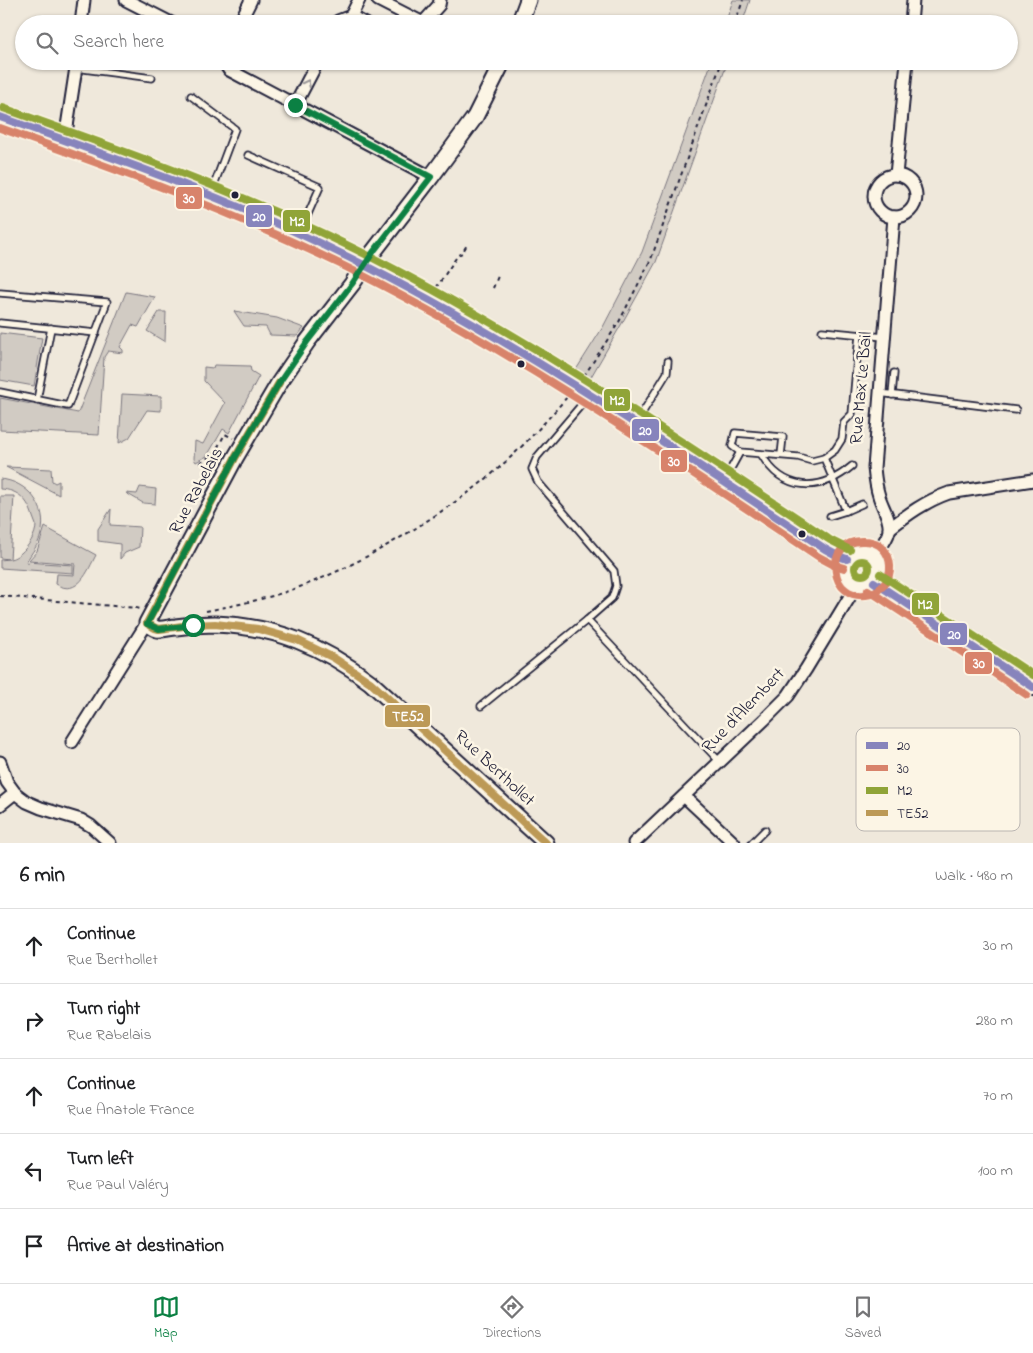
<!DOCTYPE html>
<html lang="en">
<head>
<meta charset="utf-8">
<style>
  body { margin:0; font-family:"Indie Flower",sans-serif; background:#f2f2f2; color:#202124 }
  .stop { position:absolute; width:15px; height:15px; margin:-11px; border:4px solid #0b8043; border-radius:50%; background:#fff }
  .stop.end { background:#0b8043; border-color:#fff; box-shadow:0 1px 5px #0008 }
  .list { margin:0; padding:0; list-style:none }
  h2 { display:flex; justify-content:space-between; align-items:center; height:65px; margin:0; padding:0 20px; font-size:21px }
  h2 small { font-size:16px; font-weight:400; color:#757577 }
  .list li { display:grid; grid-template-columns:32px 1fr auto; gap:15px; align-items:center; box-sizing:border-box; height:75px; padding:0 20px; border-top:1px solid #e0e0e0 }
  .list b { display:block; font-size:19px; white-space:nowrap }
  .list p { margin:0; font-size:16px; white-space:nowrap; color:#757577 }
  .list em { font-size:16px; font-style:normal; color:#757577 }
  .icon { flex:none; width:28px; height:28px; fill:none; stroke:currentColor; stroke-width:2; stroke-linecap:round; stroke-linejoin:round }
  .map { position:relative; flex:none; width:1033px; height:843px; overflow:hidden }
  .search { position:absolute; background:#fff; box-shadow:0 1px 4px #0004; left:15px; right:15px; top:15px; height:55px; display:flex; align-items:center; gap:12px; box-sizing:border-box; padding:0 18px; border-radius:28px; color:#757577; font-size:19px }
  .sheet { height:440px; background:#fff }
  nav { display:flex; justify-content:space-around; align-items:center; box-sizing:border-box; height:70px; border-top:1px solid #e0e0e0; background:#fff; font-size:14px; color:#757577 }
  nav a { display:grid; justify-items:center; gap:2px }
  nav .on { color:#0b8043 }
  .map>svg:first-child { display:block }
</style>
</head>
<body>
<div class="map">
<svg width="1033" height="843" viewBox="0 0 1033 843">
  <rect width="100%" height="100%" fill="#efe8db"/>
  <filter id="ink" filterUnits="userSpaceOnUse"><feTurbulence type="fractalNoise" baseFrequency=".02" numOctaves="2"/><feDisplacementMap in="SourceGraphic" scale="10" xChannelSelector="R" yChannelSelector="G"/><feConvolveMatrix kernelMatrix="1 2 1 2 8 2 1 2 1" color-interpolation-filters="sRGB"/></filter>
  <g filter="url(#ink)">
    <g fill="#d1cbc3" stroke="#7a767f">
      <path d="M733,0h17l-8,24h-17z"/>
      <path d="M712,61h16l-72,201 -35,63 -33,57 -14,-9 29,-46 39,-75z"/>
      <path d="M126,292l29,5 -17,30 -6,-2 -12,22 3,3v3l-15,-2 -4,6 -5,78 -99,-5v-32l78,15z"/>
      <path d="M234,311l43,7 27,10 -7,8 -27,-1 -4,-8 -22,-1z"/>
      <path d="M159,312h7l-1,30 -18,-11z"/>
      <path d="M0,333l42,5 -8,48 -34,-6z"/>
      <path d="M214,365l36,1 1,5 8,5 -30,57 -6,-4 -16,27 -11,6 -2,-3 1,-18 8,3 22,-41 -21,-22v-14l9,1z"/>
      <path d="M122,394l39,2v15l-14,-1 -18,28 -10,5z"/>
      <path d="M6,467l45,2 1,12 3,2 4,-2v14z"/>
      <path d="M0,479c27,2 49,28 41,55 -3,12 -9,18 -15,28l47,3v8l-73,-5v-8l9,-1 -9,-1v-62h14l-4,63c5,-1 7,-3 11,-6 7,-6 15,-18 15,-28 -1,-3 -2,-5 -3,-8 -5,-17 -14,-27 -33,-28z"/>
      <path d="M140,487l16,2 -1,15 -12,-1 -17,-10 11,1z"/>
      <path d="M111,509l-1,16 30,2 -1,20 -14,6 -5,6v-15l-22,-3v-12z"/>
      <path d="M45,527l51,28c-8,15 -18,43 -40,29l1,-10 17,1 1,-11 -46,-4 8,-9z"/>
    </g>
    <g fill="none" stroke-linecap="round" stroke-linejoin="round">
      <defs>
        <g id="service">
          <path d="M76,68l76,10"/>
          <path d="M191,96l44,33 -24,64"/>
          <path d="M248,155l72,32 -20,45"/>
          <path d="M0,293l107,9 -39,104 -68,-14"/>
          <path d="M0,323l96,10"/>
          <path d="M822,331l62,6"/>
          <path d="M879,393l137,17"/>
          <path d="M892,395l2,-22"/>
          <path d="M588,397l-51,60 -5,12 6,13 76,89 2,15 -4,12 -25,22 133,142"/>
          <path d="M37,400l14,-72"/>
          <path d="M636,423l31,-50 1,-12"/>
          <path d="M740,452l-8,-6 3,-13 48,4 -2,18"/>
          <path d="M761,454c22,38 59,39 91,12"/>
          <path d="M824,458l22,53"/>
          <path d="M724,481l16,-29 58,5 14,4 12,-3 11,-8 7,-11 2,-17 8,-8 7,-79"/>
          <path d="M830,516l16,-5 16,-7"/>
          <path d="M481,706l106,-86"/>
          <path d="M752,843l13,-13"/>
        </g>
        <g id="minor">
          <path d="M126,0l47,24"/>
          <path d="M378,0l45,23"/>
          <path d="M351,16l8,-16"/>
          <path d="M81,24l3,-24"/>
          <path d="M239,24l12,-24"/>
          <path d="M337,24l1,-3 13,-5 15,8"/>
          <path d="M422,24l17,-19 1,-5"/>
          <path d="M911,24l2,-24"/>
          <path d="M223,61l6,9 202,107"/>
          <path d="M295,105l23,-44"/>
          <path d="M64,140l2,-7 11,-72"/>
          <path d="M896,175l11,-114"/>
          <circle cx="895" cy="196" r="21"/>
          <path d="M889,529c19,-15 37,-28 60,-36l84,-13"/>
          <path d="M875,555c5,-7 12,-15 14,-24 2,-12 -7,-24 -10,-35 -3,-9 -4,-18 -5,-28l20,-251"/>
          <path d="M72,742l75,-119"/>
          <path d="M0,762l7,20 8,11 12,9 14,6 40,12 10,6 19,17"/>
          <path d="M684,796l50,47"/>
          <path d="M0,805l15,-12"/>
          <path d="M634,843l130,-123 24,-24 18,-27 46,-76 3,-9"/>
        </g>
        <g id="tertiary">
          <path d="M519,24l9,-24"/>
          <path d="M503,61l-28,56 -44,60 -57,74 -22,33 -45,58 -28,41 -44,75 -88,165c3,2 7,5 10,6 6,1 14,-2 19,-2 13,-2 26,-3 39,-3 60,2 108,22 155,58l176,161"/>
        </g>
        <g id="secondary">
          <path d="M0,117c118,42 236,84 348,140 100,50 195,108 288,168 64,41 126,82 189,124l13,7 9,3"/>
          <circle cx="863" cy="568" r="18"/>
          <path d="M874,582l159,105"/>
        </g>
      </defs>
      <use href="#service" stroke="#22223b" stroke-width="9"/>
      <use href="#minor" stroke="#22223b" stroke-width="15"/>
      <use href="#tertiary" stroke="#22223b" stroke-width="19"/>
      <use href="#secondary" stroke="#22223b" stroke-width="20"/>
      <g stroke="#22223b" stroke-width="2" stroke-dasharray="4 4" stroke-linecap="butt">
        <path d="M735,24l8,-24"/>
        <path d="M436,288l22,-33 4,-2 5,-8"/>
        <path d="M493,288l6,-14"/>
        <path d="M584,376l35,-54 32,-63 71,-198"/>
        <path d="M200,463l14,-9 11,-20 8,4"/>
        <path d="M189,501l8,1"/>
        <path d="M0,596l136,12 5,1"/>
        <path d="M206,611c30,-6 60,-12 88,-22 43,-15 83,-37 122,-61 26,-17 53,-34 77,-55 27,-23 51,-49 74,-76"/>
      </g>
      <use href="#service" stroke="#fcf5e5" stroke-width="5.5"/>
      <use href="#minor" stroke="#fcf5e5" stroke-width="11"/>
      <use href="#tertiary" stroke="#fcf5e5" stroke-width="15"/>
      <use href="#secondary" stroke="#fcf5e5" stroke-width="16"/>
      <defs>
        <g id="bus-1">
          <path d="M0,117c118,42 236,84 348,140 167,83 322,189 477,292l13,7 9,3"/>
          <path d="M874,582l159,105"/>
        </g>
        <g id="bus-2">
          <path d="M0,128c116,41 231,83 342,137 166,82 324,190 477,292l15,8 10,3"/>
          <path d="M868,590l159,105"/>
          <path d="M871,594c-44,11 -48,-56 -7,-53 6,0 10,1 15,4 11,8 14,23 8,35 -2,5 -7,8 -10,11"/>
        </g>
        <g id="bus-3">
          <path d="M3,108c119,42 237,84 350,140 167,83 322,189 477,292l20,10"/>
          <circle cx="862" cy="568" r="7"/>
          <path d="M880,574l153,101"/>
        </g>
        <path id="bus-4" d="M279,383l-44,75 -88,165 8,5 4,1 32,-4 24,-1 43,5 39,11 37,18 36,24 176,161"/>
      </defs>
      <use href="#bus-1" stroke="#fcf5e5" stroke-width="11"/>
      <use href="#bus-2" stroke="#fcf5e5" stroke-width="11"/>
      <use href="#bus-3" stroke="#fcf5e5" stroke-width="11"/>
      <use href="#bus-4" stroke="#fcf5e5" stroke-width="11"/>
      <use href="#bus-1" stroke="#8784bc" stroke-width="8"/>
      <use href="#bus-2" stroke="#d8836b" stroke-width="8"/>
      <use href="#bus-3" stroke="#90a438" stroke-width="8"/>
      <use href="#bus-4" stroke="#bc9956" stroke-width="8"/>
    </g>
    <defs><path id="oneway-chevron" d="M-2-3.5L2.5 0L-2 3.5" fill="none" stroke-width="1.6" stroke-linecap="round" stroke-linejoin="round" transform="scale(1.25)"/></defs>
    <use stroke="#9a9698" href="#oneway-chevron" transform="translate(307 83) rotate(-63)"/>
  </g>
  <g fill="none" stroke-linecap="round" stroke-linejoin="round" filter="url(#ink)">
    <path stroke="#0b8043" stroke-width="6" d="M193,625l-34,4 -12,-5 88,-166 44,-75 28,-41 45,-58 22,-33 57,-74 -136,-72"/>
  </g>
  <g fill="#22223b" stroke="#fcf5e5" stroke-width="2">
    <circle cx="235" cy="195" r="4.5"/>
    <circle cx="521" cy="364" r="4.5"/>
    <circle cx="802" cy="534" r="4.5"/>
  </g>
  <g text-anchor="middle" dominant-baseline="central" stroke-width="5" stroke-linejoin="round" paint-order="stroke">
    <g font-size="18" fill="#22223b" stroke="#fcf5e5">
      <text transform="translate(862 388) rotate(-85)">Rue Max Le Bail</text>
      <text transform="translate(197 491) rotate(-62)">Rue Rabelais</text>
      <text transform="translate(744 711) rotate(-46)">Rue d'Alembert</text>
      <text transform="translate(494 769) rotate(43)">Rue Berthollet</text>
    </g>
  </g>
  <rect x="856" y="728" width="164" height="103" rx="8" fill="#fcf5e5" stroke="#bbb6b2" stroke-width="1"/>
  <rect x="866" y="742" width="22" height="7" fill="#8784bc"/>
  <rect x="866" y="765" width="22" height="6" fill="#d8836b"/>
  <rect x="866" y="787" width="22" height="7" fill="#90a438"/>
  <rect x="866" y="810" width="22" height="6" fill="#bc9956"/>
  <g font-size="14" fill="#22223b">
    <text x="897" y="750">20</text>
    <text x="897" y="773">30</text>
    <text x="897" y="795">M2</text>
    <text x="897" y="818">TE52</text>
  </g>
  <g stroke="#fcf5e5" stroke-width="2">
    <rect x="175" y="186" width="28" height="24" rx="5" fill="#d8836b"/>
    <rect x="245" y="204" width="28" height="24" rx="5" fill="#8784bc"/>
    <rect x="282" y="209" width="29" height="24" rx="5" fill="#90a438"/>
    <rect x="603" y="388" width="28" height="24" rx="5" fill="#90a438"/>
    <rect x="631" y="418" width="29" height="24" rx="5" fill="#8784bc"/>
    <rect x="660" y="449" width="28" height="24" rx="5" fill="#d8836b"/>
    <rect x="911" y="592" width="29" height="24" rx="5" fill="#90a438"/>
    <rect x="939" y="622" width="29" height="24" rx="5" fill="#8784bc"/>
    <rect x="964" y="651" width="29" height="24" rx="5" fill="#d8836b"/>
    <rect x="384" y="704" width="47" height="24" rx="5" fill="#bc9956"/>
  </g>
  <g font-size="14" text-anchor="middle" font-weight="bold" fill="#fff">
    <text x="189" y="203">30</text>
    <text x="259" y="221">20</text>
    <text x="297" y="226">M2</text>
    <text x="617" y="405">M2</text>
    <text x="645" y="435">20</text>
    <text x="674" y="466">30</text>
    <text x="925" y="609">M2</text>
    <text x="954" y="639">20</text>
    <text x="979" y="668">30</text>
    <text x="408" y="721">TE52</text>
  </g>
</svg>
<div class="stop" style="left:193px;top:625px"></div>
<div class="stop end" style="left:295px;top:105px"></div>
<div class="search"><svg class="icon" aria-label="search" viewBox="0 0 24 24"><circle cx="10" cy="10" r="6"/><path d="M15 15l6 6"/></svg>Search here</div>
</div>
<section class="sheet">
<h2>6 min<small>Walk · 480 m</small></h2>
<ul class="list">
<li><svg class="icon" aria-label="ahead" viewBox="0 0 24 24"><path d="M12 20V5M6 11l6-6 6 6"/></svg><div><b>Continue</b><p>Rue Berthollet</p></div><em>30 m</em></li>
<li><svg class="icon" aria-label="right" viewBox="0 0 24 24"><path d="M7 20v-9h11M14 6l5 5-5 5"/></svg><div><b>Turn right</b><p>Rue Rabelais</p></div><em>280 m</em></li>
<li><svg class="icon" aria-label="ahead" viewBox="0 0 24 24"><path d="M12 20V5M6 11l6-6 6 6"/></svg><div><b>Continue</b><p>Rue Anatole France</p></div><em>70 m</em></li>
<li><svg class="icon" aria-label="left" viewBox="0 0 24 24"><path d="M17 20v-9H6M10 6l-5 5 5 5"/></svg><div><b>Turn left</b><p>Rue Paul Valéry</p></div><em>100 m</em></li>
<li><svg class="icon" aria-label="arrive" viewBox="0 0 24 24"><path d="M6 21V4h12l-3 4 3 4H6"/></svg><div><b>Arrive at destination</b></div></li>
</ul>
</section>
<nav>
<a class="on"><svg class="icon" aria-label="map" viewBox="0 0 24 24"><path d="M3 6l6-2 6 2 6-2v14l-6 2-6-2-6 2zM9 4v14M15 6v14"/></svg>Map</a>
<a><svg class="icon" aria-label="directions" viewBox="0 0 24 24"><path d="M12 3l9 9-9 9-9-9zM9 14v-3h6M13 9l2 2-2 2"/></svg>Directions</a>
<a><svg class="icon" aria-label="saved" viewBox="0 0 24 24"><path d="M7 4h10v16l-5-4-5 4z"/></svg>Saved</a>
</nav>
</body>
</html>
